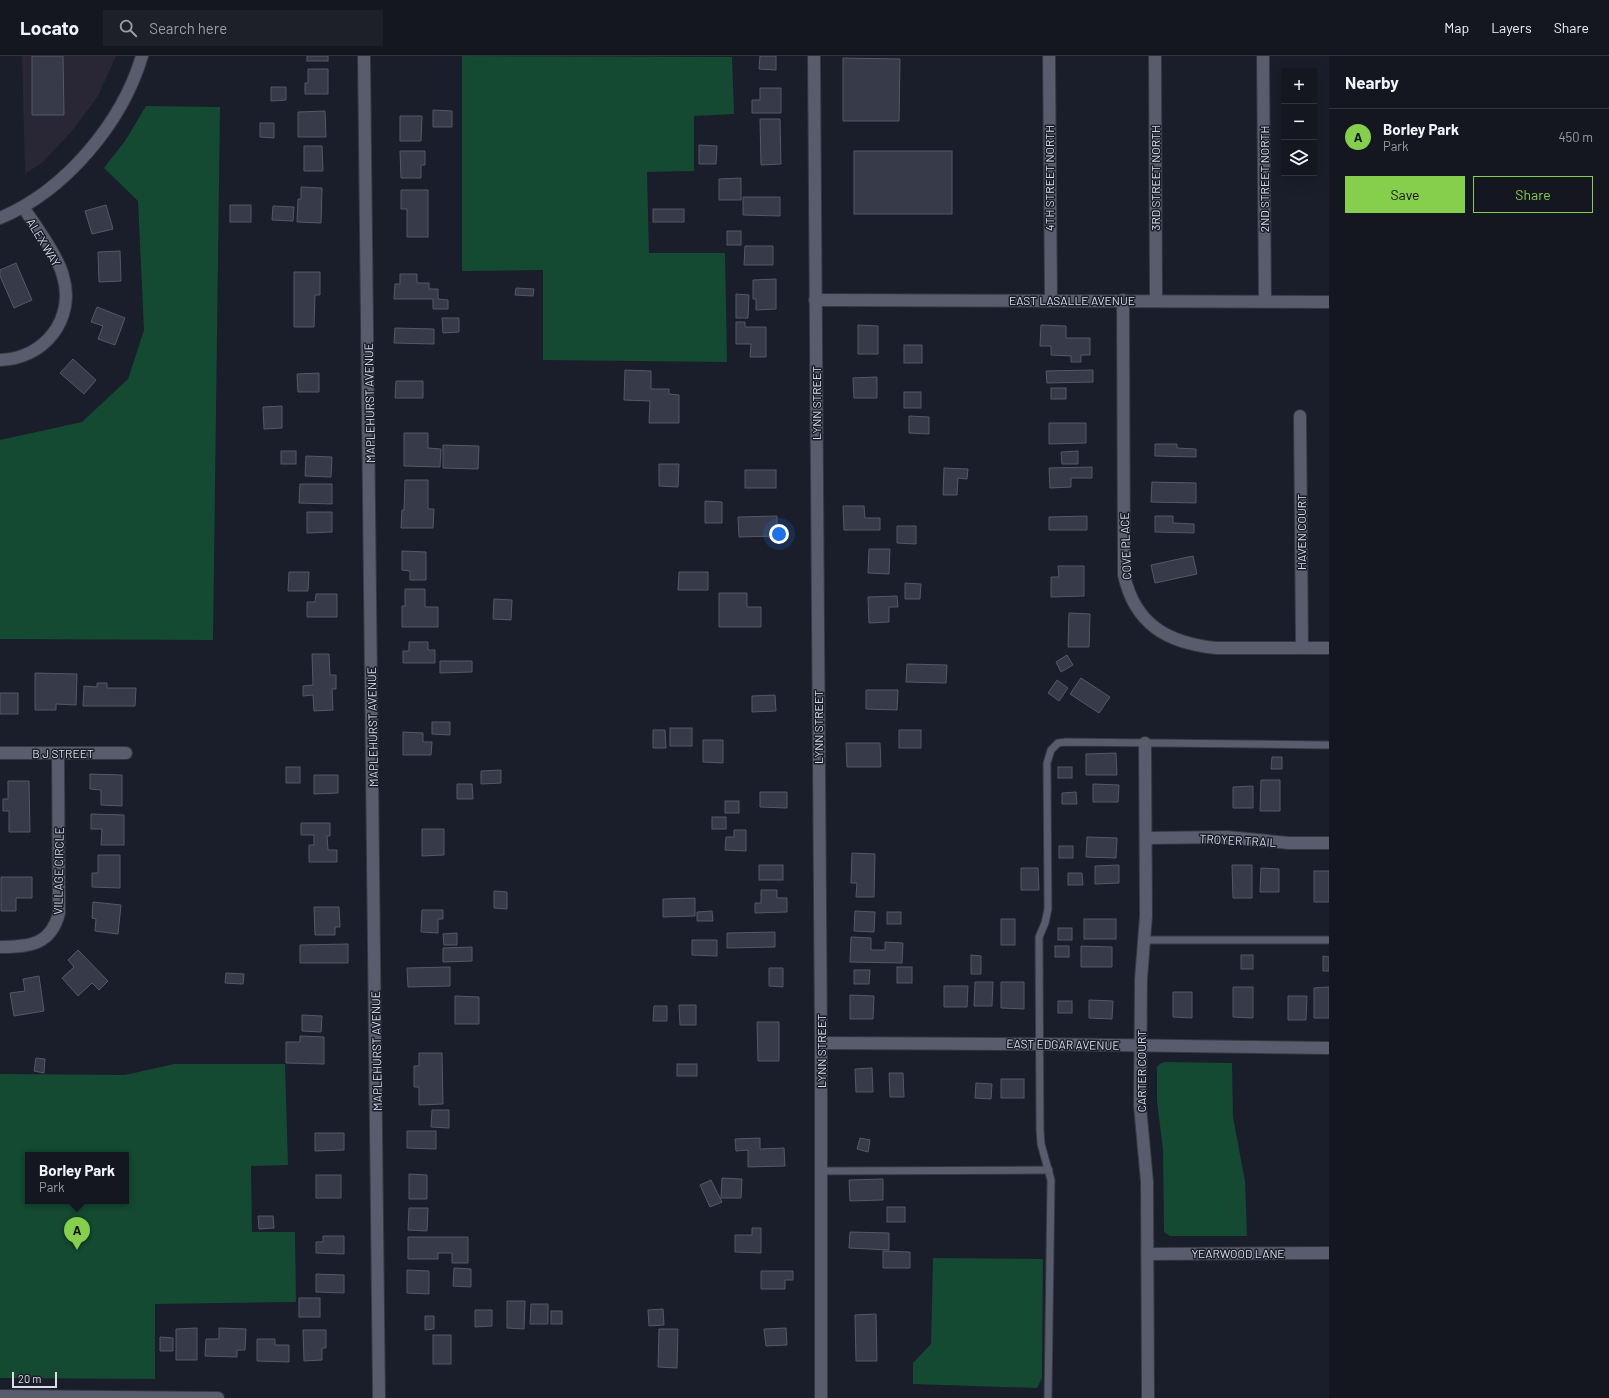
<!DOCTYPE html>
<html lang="en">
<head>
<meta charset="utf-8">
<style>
  body { margin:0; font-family:Barlow,sans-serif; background:#1d1f29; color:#f1f3f6 }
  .controls { position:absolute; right:12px; top:12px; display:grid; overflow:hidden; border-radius:0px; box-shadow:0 4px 16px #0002 }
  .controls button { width:36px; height:36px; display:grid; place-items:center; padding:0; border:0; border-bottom:1px solid #33353e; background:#141620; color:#f1f3f6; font:20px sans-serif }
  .scale { position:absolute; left:12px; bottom:10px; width:45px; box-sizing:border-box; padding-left:4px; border:2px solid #dadce5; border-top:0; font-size:11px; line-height:14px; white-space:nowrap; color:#dadce5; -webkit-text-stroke:3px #1a1d2a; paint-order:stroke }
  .you { position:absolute; left:779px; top:478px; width:14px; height:14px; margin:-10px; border:3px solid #fff; border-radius:50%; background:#1a73e8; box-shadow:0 0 0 6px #1a73e833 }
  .badge { display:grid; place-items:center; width:26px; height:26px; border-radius:50%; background:#85cf4d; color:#111; font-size:13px; font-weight:700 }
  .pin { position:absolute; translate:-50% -33px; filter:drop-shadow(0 1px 2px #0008) }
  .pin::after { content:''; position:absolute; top:21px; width:14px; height:12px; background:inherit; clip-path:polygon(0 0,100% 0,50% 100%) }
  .popup { position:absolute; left:25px; top:1096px; width:104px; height:52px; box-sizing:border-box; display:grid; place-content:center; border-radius:0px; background:#141620; filter:drop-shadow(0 1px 3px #0005); font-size:13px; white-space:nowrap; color:#9d9fa5 }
  .popup b { font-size:15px; color:#f1f3f6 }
  .popup::after { content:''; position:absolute; left:50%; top:100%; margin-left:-8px; border:8px solid transparent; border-top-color:#141620 }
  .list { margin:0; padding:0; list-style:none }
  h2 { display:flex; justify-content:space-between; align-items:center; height:52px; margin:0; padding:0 16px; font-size:17px }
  h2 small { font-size:13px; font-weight:400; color:#9d9fa5 }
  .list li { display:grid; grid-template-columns:26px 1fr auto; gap:12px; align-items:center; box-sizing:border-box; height:56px; padding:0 16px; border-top:1px solid #33353e }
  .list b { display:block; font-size:15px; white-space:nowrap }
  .list p { margin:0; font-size:13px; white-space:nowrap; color:#9d9fa5 }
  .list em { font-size:13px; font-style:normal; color:#9d9fa5 }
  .actions { display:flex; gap:8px; padding:12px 16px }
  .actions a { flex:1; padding:9px 0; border:1px solid #85cf4d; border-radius:0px; text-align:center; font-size:14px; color:#85cf4d }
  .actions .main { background:#85cf4d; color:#111 }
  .icon { flex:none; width:22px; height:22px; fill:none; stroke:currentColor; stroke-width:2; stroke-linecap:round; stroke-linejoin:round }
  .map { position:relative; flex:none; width:1329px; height:1342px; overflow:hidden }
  header { display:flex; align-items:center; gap:24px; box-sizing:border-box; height:56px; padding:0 20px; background:#141620; border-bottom:1px solid #33353e }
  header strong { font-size:19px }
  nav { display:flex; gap:22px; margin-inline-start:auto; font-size:14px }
  .search { width:280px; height:36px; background:#1d1f29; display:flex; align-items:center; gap:10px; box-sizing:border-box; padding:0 14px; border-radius:0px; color:#9d9fa5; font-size:15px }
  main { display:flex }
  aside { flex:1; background:#141620 }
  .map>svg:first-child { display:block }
</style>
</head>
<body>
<header>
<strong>Locato</strong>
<div class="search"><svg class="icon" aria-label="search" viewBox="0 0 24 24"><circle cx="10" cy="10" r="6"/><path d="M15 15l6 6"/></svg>Search here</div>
<nav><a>Map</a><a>Layers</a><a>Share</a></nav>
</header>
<main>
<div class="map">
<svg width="1329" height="1342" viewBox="0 0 1329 1342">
  <rect width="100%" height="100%" fill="#1a1d2a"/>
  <path fill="#292636" d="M22,0h94l-18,40 -26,35 -29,31 -18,12z"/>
  <g fill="#134a31" fill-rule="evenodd">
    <path d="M462,0l270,1 2,57 -40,2v55l-47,1 2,81h76l2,109 -184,-2v-90l-81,1z"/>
    <path d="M146,50l74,1 -7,533 -213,-1v-199l82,-18 46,-43 16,-49 -6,-129 -34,-33 21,-27z"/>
    <path d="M1165,1006l67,1 1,54 12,64 2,55h-77l-6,-4 -1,-82 -6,-49v-34l4,-4z"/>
    <path d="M174,1008h111l3,101 -37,1 1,66h43l1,70 -141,2v75l-155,-1v-304l125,1zM28,1099h98v46h-98z"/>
    <path d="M933,1202l110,1 -1,119 -5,10 -124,-4v-21l18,-19z"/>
  </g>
  <g fill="#373a48" stroke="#555867">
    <path d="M32,0h31l1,59h-32z"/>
    <rect x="307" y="0" width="21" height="5"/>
    <path d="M760,0h16v14l-17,-1z"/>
    <path d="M843,2l57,1 -1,62h-56z"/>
    <path d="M308,13h20v25h-23v-11h3z"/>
    <path d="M271,31h15v13l-15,1z"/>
    <path d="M760,32h21v25h-29v-13h8z"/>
    <path d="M433,54l19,1v16h-19z"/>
    <path d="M325,55l1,26h-28v-25z"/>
    <path d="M400,60h22l-1,25h-21z"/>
    <path d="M760,63h20l1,45 -20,1z"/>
    <path d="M260,67h14v15l-14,-1z"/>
    <path d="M699,89l18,1 -1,18h-17z"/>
    <path d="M304,90h18l1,25h-19z"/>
    <path d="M400,95h25v14h-4v13h-20z"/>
    <rect x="854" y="95" width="98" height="63"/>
    <path d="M741,122v22h-22v-21z"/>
    <path d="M301,131l21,1 -1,35 -24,-1 1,-23h3z"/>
    <path d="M401,134h27v47h-21v-28h-6z"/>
    <path d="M743,141h37v19l-37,-1z"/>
    <path d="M106,149l7,24 -21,5 -7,-23z"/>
    <rect x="230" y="149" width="21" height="17"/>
    <path d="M273,150l21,1 -1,14 -21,-1z"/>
    <rect x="653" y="153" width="31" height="13"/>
    <rect x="727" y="175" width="14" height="14"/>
    <path d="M745,190h28v19h-29z"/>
    <path d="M120,195l1,30 -22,1 -1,-30z"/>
    <path d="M16,207l16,37 -18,8 -14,-32v-6z"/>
    <path d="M294,216h26v23h-5l-1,32h-20z"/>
    <path d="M400,218h17v9h12v6h9v10l10,1v9h-15v-10h-39l1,-15h5z"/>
    <path d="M776,223v30l-20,1v-11h-3v-19z"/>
    <path d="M516,232l18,1 -1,7 -18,-1z"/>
    <path d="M736,238l13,1 -1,23h-12z"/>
    <path d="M97,251l28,11 -10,27 -17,-6 5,-13 -12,-4z"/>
    <path d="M442,262h17v14l-16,1z"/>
    <path d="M736,266h9v5h21v30h-16l1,-13h-15z"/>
    <path d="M858,269l20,1v28h-20z"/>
    <path d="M1041,269l25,1v12h24v17h-9v7h-10v-6l-20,-1v-9h-11z"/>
    <path d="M395,272l39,1v15l-40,-1z"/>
    <rect x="904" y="289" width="18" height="18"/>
    <path d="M73,303l23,21 -12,14 -24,-21z"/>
    <path d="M625,314l26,1v18h18v5l10,1v28h-30l1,-22 -26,-1z"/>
    <path d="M1093,314v12l-46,1 -1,-12z"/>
    <path d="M319,317v19h-21l-1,-18z"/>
    <path d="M877,321v21h-23l-1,-20z"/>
    <path d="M396,325h27v17h-28z"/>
    <rect x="1051" y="332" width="15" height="11"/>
    <rect x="904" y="336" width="17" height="16"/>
    <path d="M282,350v22l-18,1 -1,-22z"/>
    <path d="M909,360l20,1v17l-20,-1z"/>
    <path d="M1049,367h37v20l-37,1z"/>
    <path d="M404,377h24v15l13,1 -1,18 -36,-1z"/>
    <path d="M1155,388h22v4l19,1v8l-41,-1z"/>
    <path d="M443,389l36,1 -1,23 -35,-1z"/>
    <rect x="281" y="395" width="15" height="13"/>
    <path d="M1078,395v13h-16l-1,-12z"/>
    <path d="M306,400l26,1 -1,20 -26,-1z"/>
    <path d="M659,408h20l-1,23 -19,-1z"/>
    <path d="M1092,411v11h-21v9l-21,1 -1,-20z"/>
    <path d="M944,412l24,1 -1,10 -9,-1 -1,17h-14z"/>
    <rect x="745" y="414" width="31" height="18"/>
    <path d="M405,424h23v29h6l-1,19h-32l1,-18h2z"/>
    <path d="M1152,426l44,1v20l-45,-1z"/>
    <path d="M300,428h32v20l-33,-1z"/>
    <path d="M705,445l17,1v21h-17z"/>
    <path d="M843,450h21l1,12h15v12h-36z"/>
    <path d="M307,456h25v20l-25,1z"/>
    <path d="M777,460v20l-38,1 -1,-20z"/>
    <path d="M1087,460v14h-38v-13z"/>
    <path d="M1155,460h18v7l21,1v9l-39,-1z"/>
    <path d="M897,470h19v18l-19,-1z"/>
    <path d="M869,493h21l-1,25 -21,-1z"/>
    <path d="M402,495l24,1v28h-16v-9l-8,-1z"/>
    <path d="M1193,500l4,18 -42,9 -4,-18z"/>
    <path d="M1058,510h26v30l-33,1v-20h8z"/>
    <path d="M289,516h20l-1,19h-20z"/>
    <path d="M679,516h29v18h-30z"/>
    <path d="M905,527l16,1 -1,15h-15z"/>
    <path d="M405,533h20v18h13v20h-36v-21h3z"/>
    <path d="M719,537h28v14h14v20h-42z"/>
    <path d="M316,538h21v23h-30v-15h8z"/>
    <path d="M897,540l1,11h-9v15l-20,1 -1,-26z"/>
    <path d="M494,543l18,1 -1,20 -18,-1z"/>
    <path d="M1069,557l21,1 -1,33h-21z"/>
    <path d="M409,586h19v8h7v13h-32v-12h6z"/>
    <path d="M312,598h17l1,21h6v14h-4l1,21 -19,1 -1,-16 -10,1v-10l10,-1z"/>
    <path d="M1067,599l6,10 -12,7 -5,-10z"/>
    <path d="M440,605h32v11l-32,1z"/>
    <path d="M907,608l40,1 -1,18 -40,-1z"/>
    <path d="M35,617l42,1 -1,31 -20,-1v6h-21z"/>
    <path d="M1081,622l29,19 -11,16 -29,-19z"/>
    <path d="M1057,624l11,8 -9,13 -11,-8z"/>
    <path d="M97,627h10v5h29l-1,18h-52l1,-20 13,1z"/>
    <path d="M866,634h32l-1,20 -31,-1z"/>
    <rect x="0" y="637" width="18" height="21"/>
    <path d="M775,639l1,16 -24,1v-16z"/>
    <path d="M432,666h18v13l-18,-1z"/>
    <rect x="670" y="672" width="22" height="18"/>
    <path d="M653,674h12l1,18h-13z"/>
    <rect x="899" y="674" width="22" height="18"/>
    <path d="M403,676l20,1v9h9l-1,13h-28z"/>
    <path d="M703,684h20v23l-20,-1z"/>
    <path d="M846,687h34l1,24h-34z"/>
    <path d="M1116,697l1,22h-31v-21z"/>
    <path d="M1272,701h10v12h-11z"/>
    <rect x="286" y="711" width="14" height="16"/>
    <rect x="1058" y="711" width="14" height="11"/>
    <path d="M501,714v13l-20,1v-13z"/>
    <path d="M90,718l32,1v31l-21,-1v-15l-11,-1z"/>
    <path d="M314,719h24v18l-24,1z"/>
    <path d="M1261,724h19v31h-20z"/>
    <path d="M8,725h21l1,51h-21v-21h-6v-12h5z"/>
    <path d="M457,728h15l1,15h-16z"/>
    <path d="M1093,728l26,1 -1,17h-25z"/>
    <path d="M1253,730v22h-20v-21z"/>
    <path d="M760,736h27v16l-27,-1z"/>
    <path d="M1076,736l1,12h-15v-11z"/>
    <rect x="725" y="745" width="14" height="12"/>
    <path d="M91,758l33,1v30h-23l1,-16h-11z"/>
    <rect x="712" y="761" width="14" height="12"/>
    <path d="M301,767h29v13h-3l1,14h9v12h-28v-17h5v-10h-13z"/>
    <path d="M422,773h22v26l-22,1z"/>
    <path d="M734,774h12v21l-21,-1 1,-13h8z"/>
    <path d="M1087,781l30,1 -1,20 -30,-1z"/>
    <rect x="1059" y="790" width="14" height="12"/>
    <path d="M852,797l23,1 -1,43h-18l1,-14h-6z"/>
    <path d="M98,799h22v33l-28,-1v-14h6z"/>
    <rect x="759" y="809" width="24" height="15"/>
    <path d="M1119,809v18l-24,1v-18z"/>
    <path d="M1232,809h20v33h-19z"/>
    <path d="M1021,812h17l1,22h-18z"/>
    <path d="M1261,812l18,1v23h-19z"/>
    <rect x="1314" y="815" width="15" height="31"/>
    <path d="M1068,817h14l1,12h-15z"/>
    <path d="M1,821h31v21h-16v13h-15z"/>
    <path d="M761,834h16v8h10v14l-32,1v-10h6z"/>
    <path d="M494,835l13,1v17l-13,-1z"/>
    <path d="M695,842v18l-32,1v-18z"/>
    <path d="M93,846l28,3 -3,29 -23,-3 1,-12 -4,-1z"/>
    <path d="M314,851h25l1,20h-5v8h-20z"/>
    <path d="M422,854h21v9h-5v14l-17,-1z"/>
    <path d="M712,855l1,10h-16v-9z"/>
    <path d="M855,855l20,1 -1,20 -20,-1z"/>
    <rect x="887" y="856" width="14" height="12"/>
    <rect x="1001" y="863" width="14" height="26"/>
    <rect x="1084" y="863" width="32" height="20"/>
    <rect x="1058" y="872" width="14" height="12"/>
    <path d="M775,876v15l-48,1v-15z"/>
    <path d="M457,877v12h-13l-1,-11z"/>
    <path d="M851,881l20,1v12h14v-8l18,1 -1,20 -52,-1z"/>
    <path d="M692,884h25v16l-25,-1z"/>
    <path d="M348,888v19h-48v-18z"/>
    <rect x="1055" y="890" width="14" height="11"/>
    <path d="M1081,890l31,1v20h-31z"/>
    <path d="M472,891v14l-29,1v-14z"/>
    <path d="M78,894l30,31 -9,9 -7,-7 -14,13 -16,-18 12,-11 -6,-7z"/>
    <path d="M971,899l10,1v18h-10z"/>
    <rect x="1241" y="899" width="12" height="14"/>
    <path d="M1323,900l6,1v14h-6z"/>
    <path d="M450,911v19l-42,1 -1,-19z"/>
    <rect x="897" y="911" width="15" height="16"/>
    <path d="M769,912h14v19l-14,-1z"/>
    <path d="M854,914h16l-1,14h-15z"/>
    <path d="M226,917l18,1 -1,10 -18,-1z"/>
    <path d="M39,920l5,35 -30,5 -4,-23 15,-2 -2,-12z"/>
    <path d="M975,926h18l-1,24h-18z"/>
    <path d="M1001,926h23v27l-23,-1z"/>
    <path d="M944,930h24l-1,21h-23z"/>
    <path d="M1233,931h20v31l-20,-1z"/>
    <path d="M1329,931v31h-15v-30z"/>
    <path d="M1173,936h19v26l-19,-1z"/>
    <path d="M850,939l24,1 -1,23h-23z"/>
    <path d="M455,940l24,1v27h-24z"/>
    <path d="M1288,940h19l-1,24h-18z"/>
    <path d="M1089,944l24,1 -1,18 -23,-1z"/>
    <rect x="1058" y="945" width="14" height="12"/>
    <path d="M679,949h17v20h-16z"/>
    <path d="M654,950h13v15h-14z"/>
    <path d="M302,959l20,1 -1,16 -19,-1z"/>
    <path d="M757,966h22v39h-21z"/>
    <path d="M300,980l24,1v27l-38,-1v-21h14z"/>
    <path d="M419,997h23l1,51 -24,1v-18h-5v-21h5z"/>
    <path d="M36,1002l9,1 -1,14 -10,-2z"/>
    <rect x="677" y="1008" width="20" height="12"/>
    <path d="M872,1012l1,24h-17l-1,-23z"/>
    <path d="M889,1017h14l1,24h-14z"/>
    <rect x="1001" y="1023" width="23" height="19"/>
    <path d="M976,1027l16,1 -1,15 -16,-1z"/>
    <path d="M432,1054h17v18l-18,-1z"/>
    <path d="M407,1075h29v18l-29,-1z"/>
    <path d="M315,1077h29v17l-29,1z"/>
    <path d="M760,1082v11l24,-1 1,18 -37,1v-17l-12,1 -1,-12z"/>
    <path d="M860,1082l10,2 -2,12 -11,-3z"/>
    <path d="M409,1118l18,1v24h-18z"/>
    <rect x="316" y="1119" width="25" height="23"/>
    <path d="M722,1122l20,1 -1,19h-20z"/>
    <path d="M883,1123v21l-33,1 -1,-21z"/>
    <path d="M711,1124l11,22 -12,5 -10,-22z"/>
    <rect x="887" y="1151" width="18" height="15"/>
    <path d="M409,1152h19l-1,23 -19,-1z"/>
    <path d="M258,1160h15l1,12 -15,1z"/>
    <path d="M752,1172h9v25l-26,-1v-17h17z"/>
    <path d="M850,1176l39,1v17l-40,-2z"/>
    <path d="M323,1180h21v18l-28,-1v-11h7z"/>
    <path d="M408,1181h60v26h-16v-10h-14v6h-30z"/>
    <path d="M883,1195l27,1v16h-27z"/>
    <path d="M454,1212l17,1v18l-18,-1z"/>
    <path d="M407,1214l22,1v23l-22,-1z"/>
    <path d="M761,1215h32v9h-8v9h-24z"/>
    <path d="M316,1218l28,1v18l-28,-1z"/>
    <rect x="299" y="1242" width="21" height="19"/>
    <path d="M507,1245h18l-1,28 -17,-1z"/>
    <path d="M531,1248h17v20h-18z"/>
    <path d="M663,1253l1,16 -15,1 -1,-16z"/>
    <path d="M475,1254h17v16l-17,1z"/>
    <rect x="551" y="1255" width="11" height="13"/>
    <path d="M876,1258l1,47h-21l-1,-46z"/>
    <path d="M425,1260h9v13l-9,1z"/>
    <path d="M197,1272v32h-21v-31z"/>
    <path d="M219,1272l27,1 -1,21h-8v7l-32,-1 1,-17h13z"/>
    <path d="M786,1272l1,17 -21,1 -2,-17z"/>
    <path d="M659,1273h19l-1,39 -19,-1z"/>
    <path d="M303,1274h23v18h-4v12l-18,1z"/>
    <rect x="433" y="1279" width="18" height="29"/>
    <path d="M160,1281l13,1v13h-13z"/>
    <path d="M257,1283h18v6h14v17l-32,-1z"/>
  </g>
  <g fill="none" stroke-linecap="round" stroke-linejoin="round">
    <defs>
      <g id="service">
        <path d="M1144,884h185"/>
        <path d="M820,1115l229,-1"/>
        <path d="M1048,1342l3,-218 -10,-36 -1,-14 -1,-193 6,-14 3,-14 -1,-146 4,-13 7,-7 8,-1 263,3"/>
      </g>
      <g id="minor">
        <path d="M364,0l15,1342"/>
        <path d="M814,0l7,987v355"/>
        <path d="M1049,0l2,244"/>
        <path d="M1155,0l1,244"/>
        <path d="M1263,0l2,245"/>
        <path d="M815,244l514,2"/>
        <path d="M1123,244l1,275c11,50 44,68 92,73h113"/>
        <path d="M0,304c44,-1 76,-41 63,-84 -5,-20 -28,-51 -40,-69"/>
        <path d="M1300,360l2,232"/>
        <path d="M1145,687l1,173 -5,63 -1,127 7,76 1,216"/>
        <path d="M0,697h126"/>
        <path d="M1146,782l81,-1 62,6h40"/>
        <path d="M0,891c29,0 51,-2 59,-34l-1,-160"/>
        <path d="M821,987l219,1 289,4"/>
        <path d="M1148,1198l181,-1"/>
        <path d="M0,1340l218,2"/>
      </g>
      <path id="tertiary" d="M0,162c65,-27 122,-95 142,-162"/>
    </defs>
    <use href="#service" stroke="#353640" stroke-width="9"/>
    <use href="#minor" stroke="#353640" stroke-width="14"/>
    <use href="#tertiary" stroke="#353640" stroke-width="14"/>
    <use href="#service" stroke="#595c6c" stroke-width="7"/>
    <use href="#minor" stroke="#595c6c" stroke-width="12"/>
    <use href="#tertiary" stroke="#595c6c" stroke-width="12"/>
  </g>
  <g text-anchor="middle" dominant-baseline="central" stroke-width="3" stroke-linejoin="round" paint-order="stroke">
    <g font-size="12" fill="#dadce5" stroke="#1a1d2a">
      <text transform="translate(1049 122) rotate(-90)">4TH STREET NORTH</text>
      <text transform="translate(1155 122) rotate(-90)">3RD STREET NORTH</text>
      <text transform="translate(1264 123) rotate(-90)">2ND STREET NORTH</text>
      <text transform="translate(44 186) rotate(59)">ALEX WAY</text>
      <text x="1072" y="244">EAST LASALLE AVENUE</text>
      <text transform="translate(369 347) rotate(-91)">MAPLEHURST AVENUE</text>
      <text transform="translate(816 347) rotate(-90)">LYNN STREET</text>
      <text transform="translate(1301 476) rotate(-90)">HAVEN COURT</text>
      <text transform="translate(1125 490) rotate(-92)">COVE PLACE</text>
      <text transform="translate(372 671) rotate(-91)">MAPLEHURST AVENUE</text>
      <text transform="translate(818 671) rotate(-90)">LYNN STREET</text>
      <text x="63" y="697">B J STREET</text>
      <text transform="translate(1238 784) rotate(3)">TROYER TRAIL</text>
      <text transform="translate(58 815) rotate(-89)">VILLAGE CIRCLE</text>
      <text transform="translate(1063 988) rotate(1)">EAST EDGAR AVENUE</text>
      <text transform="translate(376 995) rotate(-91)">MAPLEHURST AVENUE</text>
      <text transform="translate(821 995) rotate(-90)">LYNN STREET</text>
      <text transform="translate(1141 1015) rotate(-90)">CARTER COURT</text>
      <text x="1238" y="1197">YEARWOOD LANE</text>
    </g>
  </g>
</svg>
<div class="controls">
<button>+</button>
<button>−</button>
<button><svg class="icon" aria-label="layers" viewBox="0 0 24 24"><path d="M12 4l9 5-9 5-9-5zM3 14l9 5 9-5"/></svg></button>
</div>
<div class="scale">20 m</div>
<div class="you"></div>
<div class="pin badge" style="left:77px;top:1194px">A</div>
<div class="popup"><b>Borley Park</b>Park</div>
</div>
<aside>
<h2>Nearby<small></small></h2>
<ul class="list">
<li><span class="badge">A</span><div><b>Borley Park</b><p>Park</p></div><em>450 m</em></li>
</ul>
<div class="actions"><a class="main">Save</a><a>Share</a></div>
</aside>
</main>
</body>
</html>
